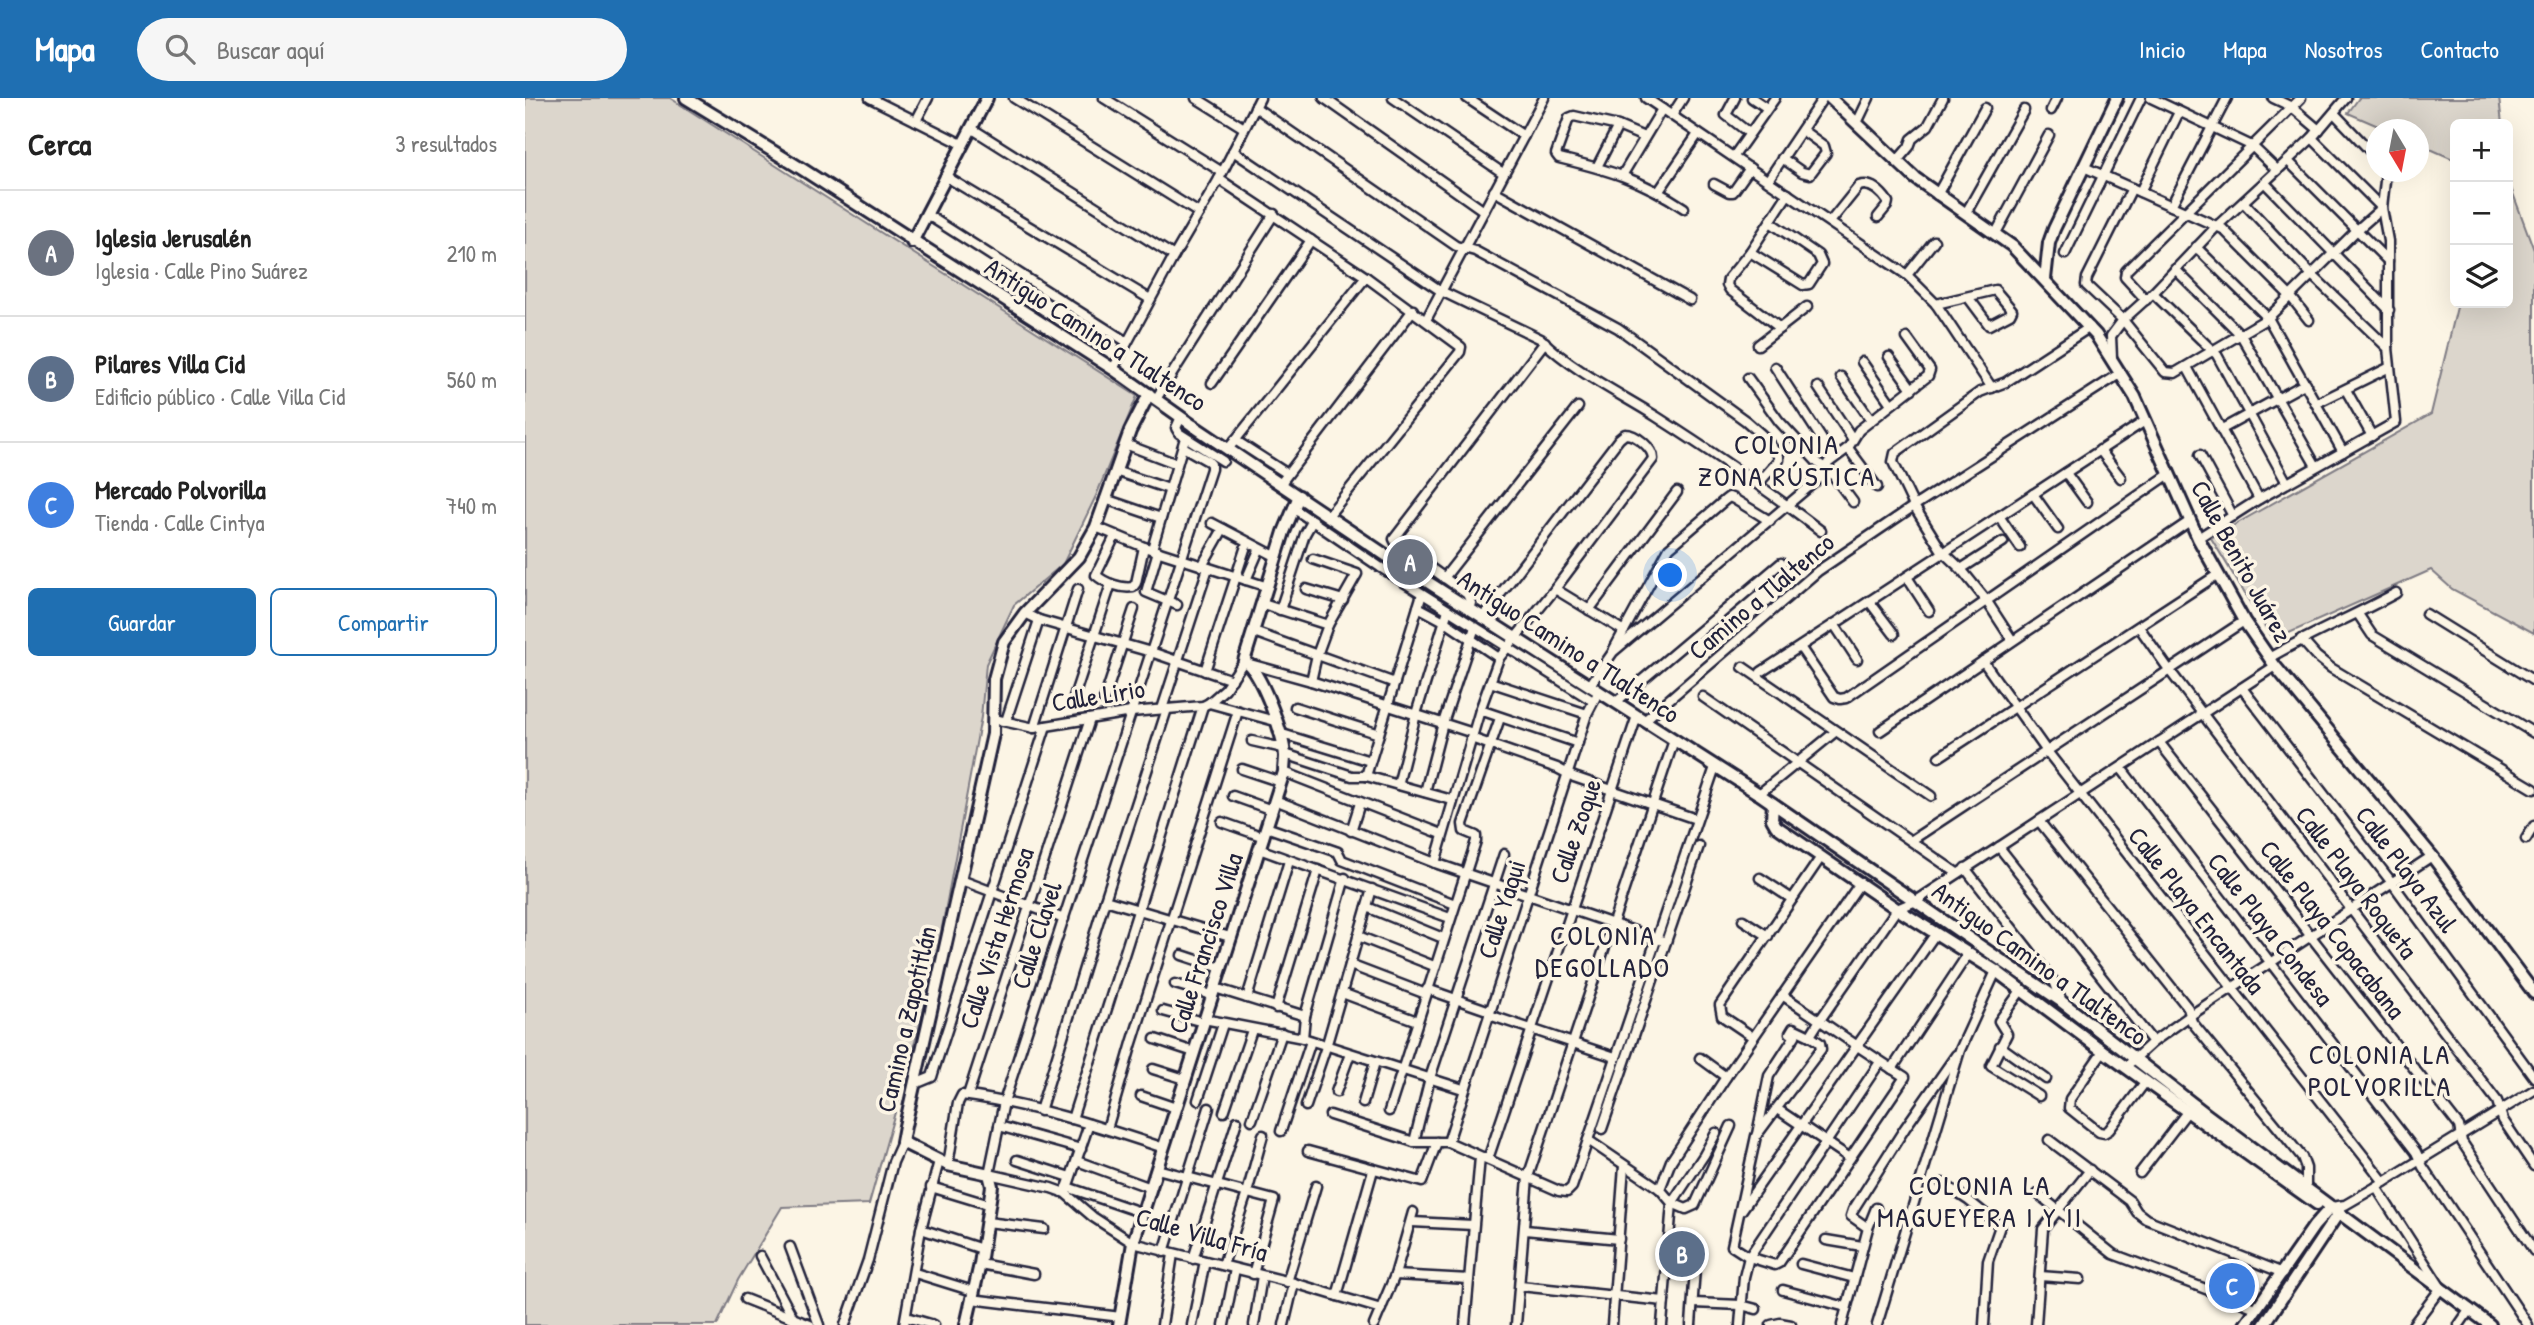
<!DOCTYPE html>
<html lang="es">
<head>
<meta charset="utf-8">
<style>
  body { margin:0; font-family:"Patrick Hand",sans-serif; background:#f6f6f6; color:#222 }
  .controls { position:absolute; right:21px; top:21px; display:grid; overflow:hidden; border-radius:10px; box-shadow:0 7px 28px #0002 }
  .controls button { width:63px; height:63px; display:grid; place-items:center; padding:0; border:0; border-bottom:2px solid #e0e0e0; background:#fff; color:#222; font:35px sans-serif }
  .compass { position:absolute; left:1841px; top:21px; width:63px; height:63px; border-radius:50%; background:#fff; box-shadow:0 7px 28px #0002; rotate:170deg }
  .you { position:absolute; left:1146px; top:478px; width:24px; height:24px; margin:-18px; border:5px solid #fff; border-radius:50%; background:#1a73e8; box-shadow:0 0 0 10px #1a73e833 }
  .badge { display:grid; place-items:center; width:46px; height:46px; border-radius:50%; background:#1f6fb2; color:#fff; font-size:23px; font-weight:700 }
  .pin { position:absolute; translate:-50% -50%; border:4px solid #fff; box-shadow:0 2px 7px #0006 }
  .list { margin:0; padding:0; list-style:none }
  h2 { display:flex; justify-content:space-between; align-items:center; height:91px; margin:0; padding:0 28px; font-size:30px }
  h2 small { font-size:23px; font-weight:400; color:#767676 }
  .list li { display:grid; grid-template-columns:46px 1fr auto; gap:21px; align-items:center; box-sizing:border-box; height:126px; padding:0 28px; border-top:2px solid #e0e0e0 }
  .list b { display:block; font-size:26px; white-space:nowrap }
  .list p { margin:0; font-size:23px; white-space:nowrap; color:#767676 }
  .list em { font-size:23px; font-style:normal; color:#767676 }
  .actions { display:flex; gap:14px; padding:21px 28px }
  .actions a { flex:1; padding:16px 0; border:2px solid #1f6fb2; border-radius:10px; text-align:center; font-size:24px; color:#1f6fb2 }
  .actions .main { background:#1f6fb2; color:#fff }
  .icon { flex:none; width:38px; height:38px; fill:none; stroke:currentColor; stroke-width:2; stroke-linecap:round; stroke-linejoin:round }
  .map { position:relative; flex:none; width:2009px; height:1227px; overflow:hidden }
  header { display:flex; align-items:center; gap:42px; box-sizing:border-box; height:98px; padding:0 35px; background:#1f6fb2; color:#fff }
  header strong { font-size:33px }
  nav { display:flex; gap:38px; margin-inline-start:auto; font-size:24px }
  .search { width:490px; height:63px; background:#f6f6f6; display:flex; align-items:center; gap:18px; box-sizing:border-box; padding:0 24px; border-radius:38px; color:#767676; font-size:26px }
  main { display:flex }
  aside { flex:1; background:#fff }
  .map>svg:first-child { display:block }
</style>
</head>
<body>
<header>
<strong>Mapa</strong>
<div class="search"><svg class="icon" aria-label="search" viewBox="0 0 24 24"><circle cx="10" cy="10" r="6"/><path d="M15 15l6 6"/></svg>Buscar aquí</div>
<nav><a>Inicio</a><a>Mapa</a><a>Nosotros</a><a>Contacto</a></nav>
</header>
<main>
<aside>
<h2>Cerca<small>3 resultados</small></h2>
<ul class="list">
<li><span class="badge" style="background:#6b7280">A</span><div><b>Iglesia Jerusalén</b><p>Iglesia · Calle Pino Suárez</p></div><em>210 m</em></li>
<li><span class="badge" style="background:#5c6f8a">B</span><div><b>Pilares Villa Cid</b><p>Edificio público · Calle Villa Cid</p></div><em>560 m</em></li>
<li><span class="badge" style="background:#3f7fe0">C</span><div><b>Mercado Polvorilla</b><p>Tienda · Calle Cintya</p></div><em>740 m</em></li>
</ul>
<div class="actions"><a class="main">Guardar</a><a>Compartir</a></div>
</aside>
<div class="map">
<svg width="2009" height="1227" viewBox="0 0 2009 1227">
  <rect width="100%" height="100%" fill="#fcf5e5"/>
  <filter id="ink" filterUnits="userSpaceOnUse"><feTurbulence type="fractalNoise" baseFrequency=".0143" numOctaves="2"/><feDisplacementMap in="SourceGraphic" scale="14" xChannelSelector="R" yChannelSelector="G"/><feConvolveMatrix kernelMatrix="1 2 1 2 8 2 1 2 1" color-interpolation-filters="sRGB"/></filter>
  <g filter="url(#ink)">
    <g fill="#dcd6cc" stroke="#7f7c84" stroke-width="2">
      <path d="M0,0h145l467,298 -41,100 -33,68 -49,41 -28,59 -5,53 -49,265 -63,222 -87,3 -44,73 -21,45h-192z"/>
      <path d="M1834,0h140l3,26h-47v36l-36,-16v-14l-34,-1 -37,-16z"/>
      <path d="M1983,69l3,21 23,62v383l-82,-44 -21,-19 -158,70 -62,-102 220,-124 27,-111h50z"/>
    </g>
    <g fill="none" stroke-linecap="round" stroke-linejoin="round">
      <defs>
        <g id="street">
          <path d="M345,0l92,46"/>
          <path d="M489,0l185,115"/>
          <path d="M579,0l118,74"/>
          <path d="M671,0l48,30"/>
          <path d="M799,0l160,113"/>
          <path d="M868,0l110,75"/>
          <path d="M942,0l57,38"/>
          <path d="M1121,0l261,177 29,29 56,84"/>
          <path d="M1210,0l-9,17 23,18"/>
          <path d="M1227,0l15,10"/>
          <path d="M1626,0l101,48 25,24"/>
          <path d="M1748,0l19,9 27,23"/>
          <path d="M730,9l201,139 19,5 143,77 128,93 16,14 17,21v4l-21,24"/>
          <path d="M1526,12l6,-12"/>
          <path d="M1809,15l43,45"/>
          <path d="M1147,17l11,-17"/>
          <path d="M391,23l12,-23"/>
          <path d="M1332,25l12,-25"/>
          <path d="M446,30l203,128"/>
          <path d="M1119,39l-26,-11 -44,-10 -5,2 -13,36 3,4c49,12 82,21 125,50"/>
          <path d="M708,53l208,140 100,48c32,32 78,54 116,78 56,36 111,73 164,114"/>
          <path d="M1209,58l41,-58"/>
          <path d="M1257,60l20,14 8,2 16,-21 -2,-7 -22,-16"/>
          <path d="M1372,63l12,-14 3,-8 16,-13 15,-28"/>
          <path d="M1763,63l100,100"/>
          <path d="M1072,69l21,-41"/>
          <path d="M1559,69l139,62 68,68 18,23"/>
          <path d="M1098,76l39,-65"/>
          <path d="M420,78l205,123"/>
          <path d="M694,81l147,98 95,70 -1,5 -132,164"/>
          <path d="M1243,82l55,-82"/>
          <path d="M1740,85l124,127"/>
          <path d="M1189,86l15,8h4l17,-24"/>
          <path d="M1607,90l-45,90 -1,7 37,35 42,52 10,1 93,-55 89,-88 25,-22 -70,-70"/>
          <path d="M969,93l196,109"/>
          <path d="M1134,93l39,-57"/>
          <path d="M1615,94l39,-80"/>
          <path d="M1412,97l48,-87"/>
          <path d="M1719,105l68,72 76,73"/>
          <path d="M1646,108l56,-108"/>
          <path d="M1441,115l58,-103"/>
          <path d="M401,116l201,128"/>
          <path d="M1305,124l29,-36c12,-4 22,6 29,16l-1,4 -9,11"/>
          <path d="M1471,135l53,-98"/>
          <path d="M1671,149l72,71 75,134"/>
          <path d="M1225,154l53,33 6,-1 13,-20 -4,-9 -48,-33"/>
          <path d="M1540,156l76,-156"/>
          <path d="M1650,171l66,66 75,131"/>
          <path d="M1382,177l27,-34"/>
          <path d="M1628,195l64,62 70,128"/>
          <path d="M1621,202l-21,-23 1,-6 175,-173"/>
          <path d="M1411,206l59,-14 17,20 -2,4 -21,11 -21,-28"/>
          <path d="M901,222l118,-222"/>
          <path d="M1255,230l-50,-38 -3,-5 1,-6 22,-27 38,-58"/>
          <path d="M1233,247l49,-38"/>
          <path d="M1364,259l23,32"/>
          <path d="M1587,260l-1,-22 12,-16 30,-27 63,-66 96,-89 34,-40"/>
          <path d="M1337,264l29,42"/>
          <path d="M1250,269l59,91"/>
          <path d="M1662,269l72,132"/>
          <path d="M588,271l61,-113 45,-77 41,-81"/>
          <path d="M1316,279l30,43"/>
          <path d="M1223,280l31,43 39,42 12,8 23,31"/>
          <path d="M687,285l99,-143"/>
          <path d="M1293,289l34,51"/>
          <path d="M1821,292l26,46"/>
          <path d="M631,301l118,-185"/>
          <path d="M1792,305l73,-36"/>
          <path d="M656,319l-5,11 3,5 44,28"/>
          <path d="M1697,331l84,-46"/>
          <path d="M710,342l51,33"/>
          <path d="M600,346l52,20"/>
          <path d="M658,349l25,14 3,3v5l-178,543 -29,90 -15,72 62,14 14,5 28,24 40,26 161,40 87,26"/>
          <path d="M704,350l137,-171"/>
          <path d="M1323,350l29,39"/>
          <path d="M1575,352l21,28"/>
          <path d="M1675,357l33,61"/>
          <path d="M590,373l54,18"/>
          <path d="M1541,375l21,29"/>
          <path d="M756,385l132,-173"/>
          <path d="M1508,396l25,35"/>
          <path d="M580,401l56,19"/>
          <path d="M768,410l87,59 213,134"/>
          <path d="M1474,418l21,31"/>
          <path d="M687,425l65,34"/>
          <path d="M571,429l48,20 124,40"/>
          <path d="M590,438l-19,39c9,8 25,14 37,12l3,-4 8,-36"/>
          <path d="M1673,440l61,-39 137,-77 -8,-74v-107l-6,-33 4,-36"/>
          <path d="M627,451l33,-111"/>
          <path d="M633,453l-12,41 31,13"/>
          <path d="M677,468l21,-37"/>
          <path d="M1436,471l42,-27"/>
          <path d="M1382,479l22,34"/>
          <path d="M919,480l134,-171"/>
          <path d="M721,482l13,-30"/>
          <path d="M781,491l37,11"/>
          <path d="M1030,491l69,42"/>
          <path d="M1344,503l25,33"/>
          <path d="M738,506l65,21"/>
          <path d="M893,509l26,14 55,37"/>
          <path d="M944,511l2,-6 -4,-9 -71,-51 -2,-4 151,-197"/>
          <path d="M755,512l25,-76 8,-14"/>
          <path d="M1064,512l88,-118"/>
          <path d="M500,515l14,7 112,32 81,28"/>
          <path d="M1833,516l14,21 162,98"/>
          <path d="M1901,516l108,67"/>
          <path d="M1309,526l23,35"/>
          <path d="M1614,529l31,44 327,430 6,19 31,46"/>
          <path d="M729,534l141,51"/>
          <path d="M1776,541l15,17 15,12 203,121"/>
          <path d="M1487,542l-26,-40 -25,-31 -19,-18 -28,-45 -21,-44 2,-9 85,-61 26,-10 84,-55"/>
          <path d="M1275,549l34,50 6,2 6,-1 322,-223"/>
          <path d="M1089,551l55,-101 56,-48 4,-3 5,2 36,22"/>
          <path d="M1744,560c41,-24 85,-42 127,-65"/>
          <path d="M1458,563l63,89 338,432"/>
          <path d="M725,566l61,17 162,52"/>
          <path d="M1218,569l188,129"/>
          <path d="M680,573l42,-128"/>
          <path d="M1236,574l384,-251"/>
          <path d="M786,583l6,-26 11,-30 29,-51 -44,-15"/>
          <path d="M965,584l97,32"/>
          <path d="M1065,587l23,-33 210,-177 5,-12 20,-15 11,-18 69,-54 2,-6 -23,-32"/>
          <path d="M1717,590l151,196 141,193"/>
          <path d="M1178,599l254,176"/>
          <path d="M548,602l38,-116"/>
          <path d="M579,602l30,-91"/>
          <path d="M1091,604l165,-139"/>
          <path d="M684,605l16,-14 19,-28"/>
          <path d="M770,609l84,27"/>
          <path d="M637,611l46,-141"/>
          <path d="M955,612l98,33"/>
          <path d="M469,621l40,9 97,-16 72,-6 6,-3 66,18"/>
          <path d="M481,623l33,-101"/>
          <path d="M1119,623l174,-150 96,-65 207,-133"/>
          <path d="M509,630l44,-139"/>
          <path d="M1355,633l310,-210"/>
          <path d="M754,635l91,28"/>
          <path d="M946,640l86,30 17,9 122,42"/>
          <path d="M727,643l31,7"/>
          <path d="M1634,644l300,384 3,16 72,109"/>
          <path d="M760,656l67,22h14l86,24"/>
          <path d="M1414,659l278,-182"/>
          <path d="M1596,670l295,384 7,15 105,158"/>
          <path d="M717,671l39,13"/>
          <path d="M759,674l158,62"/>
          <path d="M841,678l56,-182"/>
          <path d="M873,687l18,-71 32,-104"/>
          <path d="M900,694l18,-69 32,-96"/>
          <path d="M1234,696l76,-62"/>
          <path d="M708,698l39,14"/>
          <path d="M750,702l160,63 231,79 33,-96"/>
          <path d="M1514,723l149,187 4,14 110,135 4,11v19"/>
          <path d="M697,724l42,15"/>
          <path d="M741,729l72,25 4,8 113,44"/>
          <path d="M826,733l9,-28"/>
          <path d="M2001,741l8,-13"/>
          <path d="M1387,742l332,-219"/>
          <path d="M1474,749l154,195"/>
          <path d="M734,751l191,69"/>
          <path d="M910,765l45,-153 19,-52 56,-69 98,-130c0,-11 -17,-25 -28,-25l-6,5 -137,179"/>
          <path d="M1440,770l90,115 7,19"/>
          <path d="M1235,780l32,21"/>
          <path d="M436,782l103,39"/>
          <path d="M580,802l125,37"/>
          <path d="M842,809l76,31"/>
          <path d="M1218,822l25,16"/>
          <path d="M833,838l76,30"/>
          <path d="M657,857l39,13"/>
          <path d="M825,867l76,29"/>
          <path d="M650,886l37,11"/>
          <path d="M690,890l90,28"/>
          <path d="M902,891l63,22"/>
          <path d="M1497,891l-23,32 8,13 -16,32 48,30"/>
          <path d="M817,895l75,28"/>
          <path d="M1257,897c41,27 81,56 123,82l-126,186 -4,2 -26,-8 -17,-11 24,-110 65,-87 -1,-6 -10,-7 10,-16 77,-111 19,-8 83,-54 276,-181"/>
          <path d="M722,900l42,-137"/>
          <path d="M751,910l42,-138"/>
          <path d="M638,913l40,11"/>
          <path d="M964,917l126,42"/>
          <path d="M679,921l99,19 160,51"/>
          <path d="M1228,939l-31,-21 -2,-11 101,-148"/>
          <path d="M778,940l2,-22 40,-138"/>
          <path d="M630,941l39,13"/>
          <path d="M1475,948l46,33"/>
          <path d="M1578,953l-33,48 -1,9 30,24 5,1 5,-3 37,-49"/>
          <path d="M1175,960l26,19"/>
          <path d="M1606,964l22,-20 38,-27 241,-159"/>
          <path d="M628,971l32,10"/>
          <path d="M1367,971l76,-115"/>
          <path d="M390,986l17,-7 3,-10 111,-341"/>
          <path d="M811,994l14,-38"/>
          <path d="M443,997l122,-376"/>
          <path d="M616,998l35,12"/>
          <path d="M673,1002l25,-76"/>
          <path d="M838,1005l12,-41"/>
          <path d="M781,1008l20,-59 46,-158"/>
          <path d="M1252,1011l73,49"/>
          <path d="M515,1013l65,-211 62,-191"/>
          <path d="M864,1013l87,-270v-5l-12,-5 -1,-7 37,-106"/>
          <path d="M699,1014l28,-82"/>
          <path d="M805,1017l84,27h34l111,49 8,1 5,-5 143,-420"/>
          <path d="M547,1021l131,-413"/>
          <path d="M727,1022l30,-87"/>
          <path d="M474,1028l82,23"/>
          <path d="M582,1031l25,-86 106,-332"/>
          <path d="M1077,1031l64,-187"/>
          <path d="M756,1033l30,-90"/>
          <path d="M1232,1036l12,-58 26,-40 -5,-3 3,-5 17,8"/>
          <path d="M1063,1042l72,49 12,14 14,6 9,-4 36,-79"/>
          <path d="M1524,1042l81,61 7,11 9,7 137,54"/>
          <path d="M889,1044l16,-64 74,-224"/>
          <path d="M923,1044l139,-428 12,-23"/>
          <path d="M783,1053l114,31 15,-40"/>
          <path d="M963,1061l149,-443"/>
          <path d="M492,1062l53,17"/>
          <path d="M552,1063l74,27"/>
          <path d="M423,1067l10,-62 4,-8c69,9 136,31 202,53"/>
          <path d="M632,1071l117,31 -21,74"/>
          <path d="M1615,1075l47,-61"/>
          <path d="M1417,1085l26,17 32,26 -12,35 -4,64"/>
          <path d="M406,1089l59,18"/>
          <path d="M542,1089l76,26"/>
          <path d="M1851,1089l65,101 -28,37"/>
          <path d="M1135,1091l11,-28 55,-84 134,-194"/>
          <path d="M541,1093l23,-67"/>
          <path d="M1513,1096l75,60 143,54"/>
          <path d="M1806,1109l14,-2 31,-18 158,-97"/>
          <path d="M1216,1113l195,-278"/>
          <path d="M462,1124l57,7"/>
          <path d="M887,1124l61,3"/>
          <path d="M1343,1130l8,-20"/>
          <path d="M396,1131l61,20"/>
          <path d="M1000,1132l94,9"/>
          <path d="M1301,1142l36,6"/>
          <path d="M1145,1145l17,1 7,3 2,7 -5,71"/>
          <path d="M265,1149l29,78"/>
          <path d="M639,1154l45,-144"/>
          <path d="M235,1158l33,62"/>
          <path d="M668,1161l44,-138"/>
          <path d="M455,1166l54,10"/>
          <path d="M1276,1166l53,14"/>
          <path d="M698,1167l24,-72 16,-58"/>
          <path d="M390,1175l58,18"/>
          <path d="M870,1177l74,4"/>
          <path d="M1515,1178l40,3"/>
          <path d="M762,1184l29,-96"/>
          <path d="M995,1188l144,15"/>
          <path d="M1258,1192l63,17"/>
          <path d="M812,1198l36,-126"/>
          <path d="M220,1201l65,26"/>
          <path d="M446,1201l150,18"/>
          <path d="M1169,1205l47,2 15,4"/>
          <path d="M381,1219l28,8"/>
          <path d="M320,1227l23,-65 25,-98 9,-20"/>
          <path d="M379,1227l17,-96 18,-68"/>
          <path d="M637,1227l11,-71"/>
          <path d="M667,1227l13,-64"/>
          <path d="M699,1227l11,-56"/>
          <path d="M729,1227l8,-49"/>
          <path d="M759,1227l10,-42"/>
          <path d="M849,1227l21,-50 18,-63"/>
          <path d="M940,1227l15,-168"/>
          <path d="M991,1227l12,-148 146,-437"/>
          <path d="M1087,1227l12,-159"/>
          <path d="M1137,1227l10,-122 32,-48 12,-22"/>
          <path d="M1215,1227l4,-48 5,-20 131,-195"/>
          <path d="M1246,1227l9,-2 11,2"/>
          <path d="M1317,1227l26,-97 -17,-12 2,-6 52,-82 51,-73"/>
          <path d="M1352,1227l83,-275 36,-79"/>
          <path d="M1511,1227l7,-96 47,-59"/>
          <path d="M1934,1227l11,-16"/>
        </g>
        <g id="secondary">
          <path d="M161,0l116,71 311,200 79,56 195,131 372,238 303,208 144,112 284,211"/>
          <path d="M1305,0l85,80 97,68 84,89 39,62 63,141 46,83 31,45 157,190 102,137"/>
          <path d="M387,144l75,-144"/>
          <path d="M1520,181l4,-36 5,-14 63,-131"/>
          <path d="M1248,706l-1,15 4,7 121,83 99,62 107,80 214,153"/>
          <path d="M441,1227l14,-61 12,-78 -3,-12 -41,-9 -46,-23 3,-16 88,-392 1,-55 10,-37 21,-29 54,-56 17,-30 34,-96 19,-37"/>
          <path d="M594,1227l14,-82 151,-471c0,-5 1,-11 1,-16 -1,-20 -24,-86 -41,-95l40,-129 15,-36"/>
          <path d="M1720,1227l69,-99 17,-19"/>
          <path d="M1739,1227l75,-113"/>
        </g>
      </defs>
      <use href="#street" stroke="#22223b" stroke-width="13"/>
      <use href="#secondary" stroke="#22223b" stroke-width="16"/>
      <use href="#street" stroke="#fcf5e5" stroke-width="8"/>
      <use href="#secondary" stroke="#fcf5e5" stroke-width="10"/>
    </g>
  </g>
  <g text-anchor="middle" dominant-baseline="central" stroke-width="7" stroke-linejoin="round" paint-order="stroke">
    <g font-size="26" fill="#22223b" stroke="#fcf5e5">
      <text transform="translate(571 236) rotate(33)">Antiguo Camino a Tlaltenco</text>
      <text transform="translate(1717 463) rotate(61)">Calle Benito Juárez</text>
      <text transform="translate(1236 498) rotate(-40)">Camino a Tlaltenco</text>
      <text transform="translate(1044 548) rotate(33)">Antiguo Camino a Tlaltenco</text>
      <text transform="translate(573 597) rotate(-9)">Calle Lirio</text>
      <text transform="translate(1050 733) rotate(-71)">Calle Zoque</text>
      <text transform="translate(1882 771) rotate(53)">Calle Playa Azul</text>
      <text transform="translate(1832 784) rotate(53)">Calle Playa Roqueta</text>
      <text transform="translate(976 811) rotate(-72)">Calle Yaqui</text>
      <text transform="translate(1672 812) rotate(52)">Calle Playa Encantada</text>
      <text transform="translate(1746 831) rotate(52)">Calle Playa Condesa</text>
      <text transform="translate(1808 831) rotate(52)">Calle Playa Copacabana</text>
      <text transform="translate(511 837) rotate(-72)">Calle Clavel</text>
      <text transform="translate(471 840) rotate(-72)">Calle Vista Hermosa</text>
      <text transform="translate(680 845) rotate(-72)">Calle Francisco Villa</text>
      <text transform="translate(1515 865) rotate(36)">Antiguo Camino a Tlaltenco</text>
      <text transform="translate(381 921) rotate(-77)">Camino a Zapotitlán</text>
      <text transform="translate(677 1136) rotate(16)">Calle Villa Fría</text>
    </g>
    <g font-size="28" letter-spacing="2" fill="#22223b" stroke="#fcf5e5">
      <text x="1262" y="346">COLONIA<tspan x="1262" dy="32">ZONA RÚSTICA</tspan></text>
      <text x="1078" y="837">COLONIA<tspan x="1078" dy="32">DEGOLLADO</tspan></text>
      <text x="1855" y="956">COLONIA LA<tspan x="1855" dy="32">POLVORILLA</tspan></text>
      <text x="1455" y="1087">COLONIA LA<tspan x="1455" dy="32">MAGUEYERA I Y II</tspan></text>
    </g>
  </g>
</svg>
<div class="controls">
<button>+</button>
<button>−</button>
<button><svg class="icon" aria-label="layers" viewBox="0 0 24 24"><path d="M12 4l9 5-9 5-9-5zM3 14l9 5 9-5"/></svg></button>
</div>
<svg class="compass" viewBox="-18 -18 36 36"><path d="M0-13l5 13h-10z" fill="#e53935"/><path d="M0 13l5-13h-10z" fill="#767676"/></svg>
<div class="you"></div>
<div class="pin badge" style="left:885px;top:464px;background:#6b7280">A</div>
<div class="pin badge" style="left:1157px;top:1156px;background:#5c6f8a">B</div>
<div class="pin badge" style="left:1707px;top:1188px;background:#3f7fe0">C</div>
</div>
</main>
</body>
</html>
